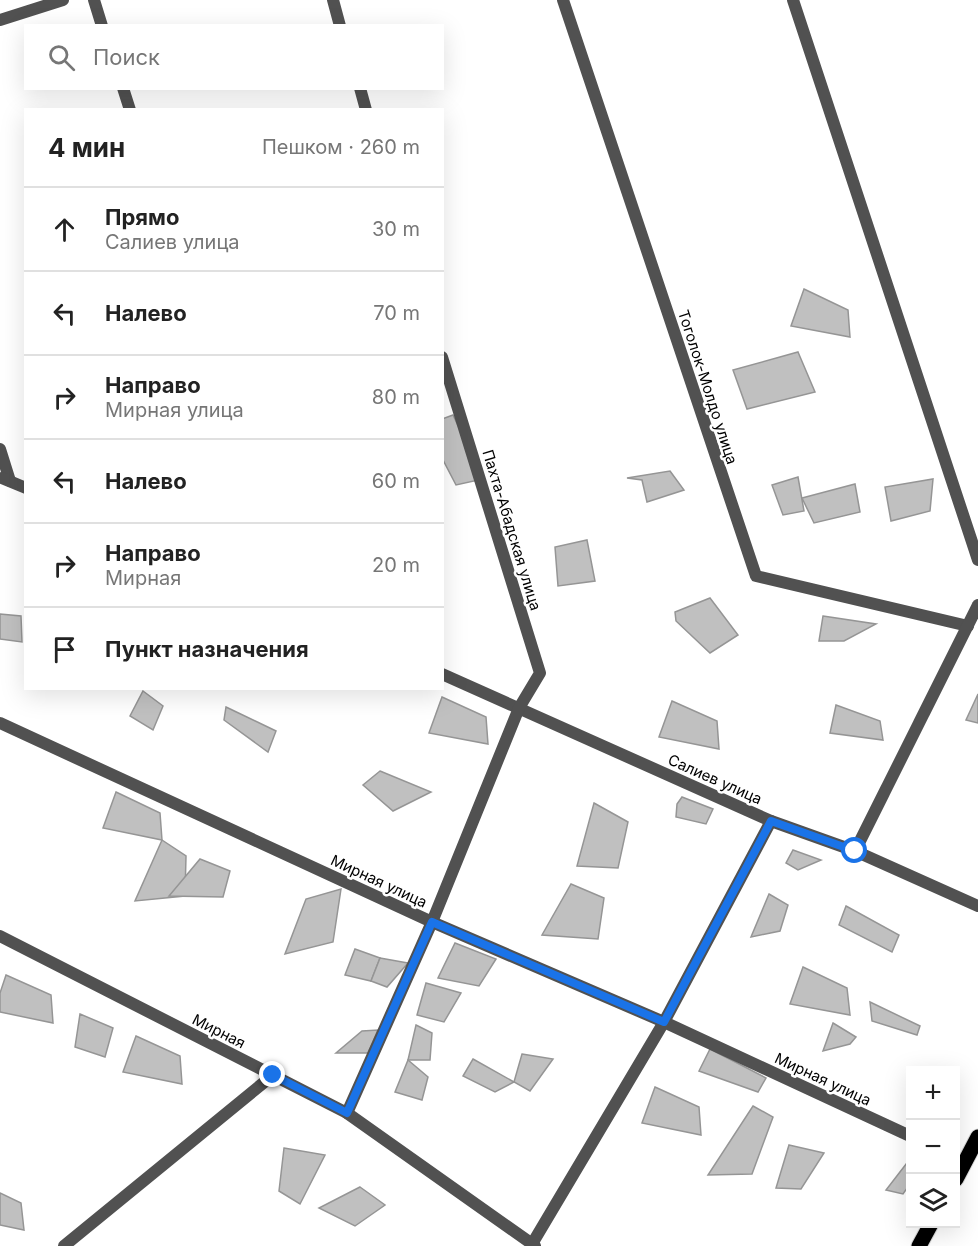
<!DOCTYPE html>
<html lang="ru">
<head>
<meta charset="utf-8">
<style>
  body { margin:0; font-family:Inter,sans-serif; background:#f2f2f2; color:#222 }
  .controls { position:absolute; right:18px; bottom:18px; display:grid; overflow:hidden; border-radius:0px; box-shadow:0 6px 24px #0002 }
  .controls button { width:54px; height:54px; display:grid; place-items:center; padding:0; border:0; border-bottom:2px solid #e0e0e0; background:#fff; color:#222; font:30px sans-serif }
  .stop { position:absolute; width:18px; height:18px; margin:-14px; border:4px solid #1a73e8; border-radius:50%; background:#fff }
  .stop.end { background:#1a73e8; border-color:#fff; box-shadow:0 2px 6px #0008 }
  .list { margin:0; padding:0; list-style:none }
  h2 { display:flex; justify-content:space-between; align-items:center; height:78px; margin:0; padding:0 24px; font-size:26px }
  h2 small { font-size:20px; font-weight:400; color:#767676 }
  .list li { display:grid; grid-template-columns:39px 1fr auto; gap:18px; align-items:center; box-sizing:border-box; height:84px; padding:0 24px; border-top:2px solid #e0e0e0 }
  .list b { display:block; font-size:22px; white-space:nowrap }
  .list p { margin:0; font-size:20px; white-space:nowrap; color:#767676 }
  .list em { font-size:20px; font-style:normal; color:#767676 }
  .icon { flex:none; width:33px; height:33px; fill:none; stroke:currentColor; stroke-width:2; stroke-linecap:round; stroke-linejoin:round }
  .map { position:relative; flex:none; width:978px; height:1246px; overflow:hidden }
  .search { position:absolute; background:#fff; box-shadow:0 6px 24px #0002; left:24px; top:24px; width:420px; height:66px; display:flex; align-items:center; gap:15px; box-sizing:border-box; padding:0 21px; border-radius:0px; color:#767676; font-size:22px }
  .panel { position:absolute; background:#fff; box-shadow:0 6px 24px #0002; left:24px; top:108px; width:420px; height:582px; border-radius:0px }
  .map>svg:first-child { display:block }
</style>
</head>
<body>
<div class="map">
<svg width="978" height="1246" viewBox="0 0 978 1246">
  <rect width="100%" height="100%" fill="#fff"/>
  <g fill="#c0c0c0" stroke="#959595" stroke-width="1.5">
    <path d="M804,289l44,21 2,27 -59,-11z"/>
    <path d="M798,352l17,40 -68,17 -14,-39z"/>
    <path d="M453,415l30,64 -27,6 -14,-27v-39z"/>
    <path d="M670,471l14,19 -37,12 -5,-22 -15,-2z"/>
    <path d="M798,477l6,34 -21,4 -11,-30z"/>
    <path d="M933,479l-3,32 -39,10 -6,-34z"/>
    <path d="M855,484l5,28 -46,11 -12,-25z"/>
    <path d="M587,540l8,41 -37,5 -3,-39z"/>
    <path d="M710,598l28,37 -28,18 -34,-32 -1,-9z"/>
    <path d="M0,614l21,2 1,26 -22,-3z"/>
    <path d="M823,616l53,8 -32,17h-25z"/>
    <path d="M143,691l20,15 -10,24 -23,-14z"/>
    <path d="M978,694v29l-12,-3z"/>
    <path d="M442,697l44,20 2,27 -59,-11z"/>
    <path d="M672,701l45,20 2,28 -60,-12z"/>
    <path d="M836,705l44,16 3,19 -53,-7z"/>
    <path d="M226,707l50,24 -8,21 -44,-32z"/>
    <path d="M380,771l51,21 -38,19 -30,-26z"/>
    <path d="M116,792l44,21 2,27 -59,-12z"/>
    <path d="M682,797l31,12 -7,15 -30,-7 1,-13z"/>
    <path d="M594,803l34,19 -10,46 -41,-2z"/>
    <path d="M162,840l24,16 -1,40 -50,5z"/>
    <path d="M793,850l28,10 -23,10 -12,-7z"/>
    <path d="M200,859l30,12 -7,26 -54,-1z"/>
    <path d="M571,884l33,14 -6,41 -56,-4z"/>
    <path d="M341,889l-8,53 -48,12 21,-55z"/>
    <path d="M769,894l19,11 -8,26 -29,6z"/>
    <path d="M846,906l53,29 -7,17 -53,-27z"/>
    <path d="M455,943l41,16 -17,27 -41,-8z"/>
    <path d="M355,949l25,9 -9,23 -26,-6z"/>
    <path d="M380,958l28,5 -21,24 -16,-6z"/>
    <path d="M803,967l44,21 3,27 -60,-11z"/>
    <path d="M6,975l45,20 2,28 -53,-11v-19z"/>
    <path d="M426,983l35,10 -17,29 -27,-7z"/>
    <path d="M870,1002l50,24 -3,9 -45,-14z"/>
    <path d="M80,1014l33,14 -8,29 -30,-10z"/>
    <path d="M833,1023l23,14 -6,7 -27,7z"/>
    <path d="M416,1025l16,8 -2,27h-22z"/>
    <path d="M378,1030l-10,23h-32l26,-22z"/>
    <path d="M136,1036l44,20 2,28 -59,-12z"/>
    <path d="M710,1049l56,29 -8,14 -59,-21z"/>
    <path d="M522,1054l31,5 -23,32 -16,-9z"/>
    <path d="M473,1059l41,23 -19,10 -32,-16z"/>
    <path d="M408,1060l20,17 -6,23 -27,-8z"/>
    <path d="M655,1087l44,20 2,28 -59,-12z"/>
    <path d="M753,1106l20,11 -21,57 -44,1z"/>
    <path d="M789,1145l35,8 -23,36 -25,-1z"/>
    <path d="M284,1148l41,7 -25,49 -21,-13z"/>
    <path d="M910,1159v25l-7,10 -17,-4z"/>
    <path d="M360,1187l25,18 -30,21 -36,-18z"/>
    <path d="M0,1193l21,10 3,27 -24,-5z"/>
  </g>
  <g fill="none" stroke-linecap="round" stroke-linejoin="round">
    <defs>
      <g id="primary">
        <path d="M956,1179l22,-42"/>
        <path d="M919,1246l12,-22"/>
      </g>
    </defs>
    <use href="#primary" stroke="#dbdbdb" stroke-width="17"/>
    <g stroke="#515151" stroke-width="12">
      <path d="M94,0l8,26"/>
      <path d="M333,0l7,26"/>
      <path d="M563,0l193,576 212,50"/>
      <path d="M793,0l185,560"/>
      <path d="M0,20l63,-20"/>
      <path d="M123,88l7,22"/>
      <path d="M360,88l6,22"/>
      <path d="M0,449l10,32"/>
      <path d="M2,478l24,10"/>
      <path d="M442,674l329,147 84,30 123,55"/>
      <path d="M0,723l432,199 232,100 246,114"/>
      <path d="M855,851l123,-246"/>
      <path d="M0,936l347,177 188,133"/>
      <path d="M347,1113l85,-191 87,-214 21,-35 -98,-316"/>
      <path d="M532,1244l132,-222 107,-201"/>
      <path d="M64,1246l209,-171"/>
    </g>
    <use href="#primary" stroke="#000" stroke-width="15"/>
  </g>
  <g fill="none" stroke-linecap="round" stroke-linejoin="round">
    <path stroke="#1a73e8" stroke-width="8" d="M273,1075l74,38 85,-191 232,100 107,-201 84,30"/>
  </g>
  <g text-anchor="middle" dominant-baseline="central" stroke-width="5" stroke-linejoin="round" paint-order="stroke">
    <g font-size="15" fill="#000" stroke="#fff">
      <text transform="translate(708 387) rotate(72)">Тоголок-Молдо улица</text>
      <text transform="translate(512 530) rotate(73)">Пахта-Абадская улица</text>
      <text transform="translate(715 779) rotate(24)">Салиев улица</text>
      <text transform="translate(379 881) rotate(25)">Мирная улица</text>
      <text transform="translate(219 1031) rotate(27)">Мирная</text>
      <text transform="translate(823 1079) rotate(25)">Мирная улица</text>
    </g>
  </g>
</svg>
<div class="controls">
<button>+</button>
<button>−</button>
<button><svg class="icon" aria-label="layers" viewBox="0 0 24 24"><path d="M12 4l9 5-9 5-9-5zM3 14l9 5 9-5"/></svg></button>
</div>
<div class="stop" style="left:855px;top:851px"></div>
<div class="stop end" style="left:273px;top:1075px"></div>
<div class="search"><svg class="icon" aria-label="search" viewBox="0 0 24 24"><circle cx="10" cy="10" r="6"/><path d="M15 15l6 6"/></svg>Поиск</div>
<section class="panel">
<h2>4 мин<small>Пешком · 260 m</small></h2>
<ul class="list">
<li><svg class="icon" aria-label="ahead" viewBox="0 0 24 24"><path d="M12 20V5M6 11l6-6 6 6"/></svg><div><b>Прямо</b><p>Салиев улица</p></div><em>30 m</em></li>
<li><svg class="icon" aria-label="left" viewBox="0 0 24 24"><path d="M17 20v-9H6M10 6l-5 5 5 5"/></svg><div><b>Налево</b></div><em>70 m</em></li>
<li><svg class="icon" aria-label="right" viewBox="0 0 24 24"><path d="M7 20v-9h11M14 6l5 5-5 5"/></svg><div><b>Направо</b><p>Мирная улица</p></div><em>80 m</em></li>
<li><svg class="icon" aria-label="left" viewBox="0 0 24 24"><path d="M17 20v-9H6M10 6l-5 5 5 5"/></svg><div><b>Налево</b></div><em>60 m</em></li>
<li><svg class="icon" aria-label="right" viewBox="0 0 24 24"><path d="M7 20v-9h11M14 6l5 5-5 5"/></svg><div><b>Направо</b><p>Мирная</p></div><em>20 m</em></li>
<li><svg class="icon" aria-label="arrive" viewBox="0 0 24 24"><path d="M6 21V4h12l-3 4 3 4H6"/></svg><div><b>Пункт назначения</b></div></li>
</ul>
</section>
</div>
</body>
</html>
